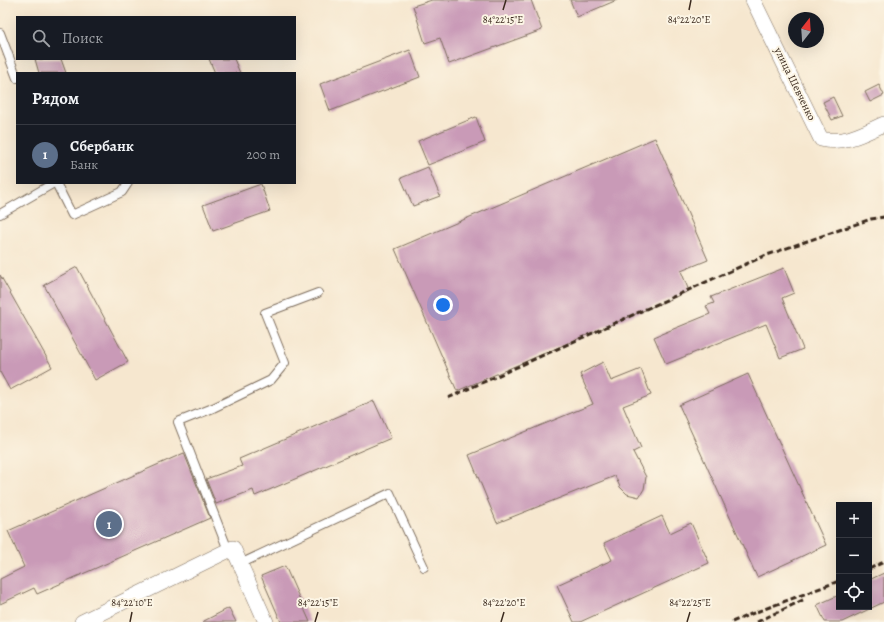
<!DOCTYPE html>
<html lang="ru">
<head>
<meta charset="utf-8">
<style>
  body { margin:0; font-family:Alegreya,serif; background:#20242c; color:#f1f3f6 }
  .controls { position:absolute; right:12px; bottom:12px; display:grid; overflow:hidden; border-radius:0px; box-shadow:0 4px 16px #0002 }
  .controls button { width:36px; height:36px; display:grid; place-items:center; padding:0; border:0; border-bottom:1px solid #363941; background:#171b24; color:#f1f3f6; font:20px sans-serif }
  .compass { position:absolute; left:788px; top:12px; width:36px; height:36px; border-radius:50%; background:#171b24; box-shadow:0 4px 16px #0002; rotate:17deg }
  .you { position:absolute; left:443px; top:305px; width:14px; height:14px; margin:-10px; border:3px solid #fff; border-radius:50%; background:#1a73e8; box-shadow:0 0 0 6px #1a73e833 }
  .badge { display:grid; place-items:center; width:26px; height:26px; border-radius:50%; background:#0b8043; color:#fff; font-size:13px; font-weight:700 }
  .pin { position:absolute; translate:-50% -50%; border:2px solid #fff; box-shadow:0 1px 4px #0006 }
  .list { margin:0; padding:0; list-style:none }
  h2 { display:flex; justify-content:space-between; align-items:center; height:52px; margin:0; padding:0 16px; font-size:17px }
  h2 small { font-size:13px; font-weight:400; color:#9ea1a6 }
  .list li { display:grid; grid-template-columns:26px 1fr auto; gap:12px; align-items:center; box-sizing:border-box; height:60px; padding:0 16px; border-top:1px solid #363941 }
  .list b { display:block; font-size:15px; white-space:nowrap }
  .list p { margin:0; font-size:13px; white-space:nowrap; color:#9ea1a6 }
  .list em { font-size:13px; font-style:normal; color:#9ea1a6 }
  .icon { flex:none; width:22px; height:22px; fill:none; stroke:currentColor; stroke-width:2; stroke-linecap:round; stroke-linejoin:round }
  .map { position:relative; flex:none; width:884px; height:622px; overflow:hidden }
  .search { position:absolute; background:#171b24; box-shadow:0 4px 16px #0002; left:16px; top:16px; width:280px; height:44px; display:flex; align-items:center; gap:10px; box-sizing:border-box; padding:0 14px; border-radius:0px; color:#9ea1a6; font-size:15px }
  .panel { position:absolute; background:#171b24; box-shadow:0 4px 16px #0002; left:16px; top:72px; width:280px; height:112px; border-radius:0px }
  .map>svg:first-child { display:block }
</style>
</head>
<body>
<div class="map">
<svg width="884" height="622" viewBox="0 0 884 622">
  <rect width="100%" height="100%" fill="#fcf5e5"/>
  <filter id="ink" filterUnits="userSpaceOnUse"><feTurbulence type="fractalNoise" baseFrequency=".025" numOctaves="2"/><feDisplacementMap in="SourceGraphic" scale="8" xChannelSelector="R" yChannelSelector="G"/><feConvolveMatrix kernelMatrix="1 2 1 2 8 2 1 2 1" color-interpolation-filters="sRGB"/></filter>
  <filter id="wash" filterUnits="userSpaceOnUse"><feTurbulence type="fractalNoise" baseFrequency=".012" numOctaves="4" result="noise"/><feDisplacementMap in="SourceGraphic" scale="16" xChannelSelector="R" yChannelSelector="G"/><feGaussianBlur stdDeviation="0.9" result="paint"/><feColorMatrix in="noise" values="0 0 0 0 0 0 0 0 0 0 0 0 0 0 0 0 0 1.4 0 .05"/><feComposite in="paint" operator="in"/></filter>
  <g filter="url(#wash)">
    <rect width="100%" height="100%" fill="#f6e7cf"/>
    <g id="blocks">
      <g fill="#c99ab7">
        <path d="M432,0h99l11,30 -93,34 -9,-26 -15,5 -12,-37z"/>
        <path d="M570,0h47l-40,17z"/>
        <path d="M410,50l10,27 -90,34 -10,-27z"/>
        <path d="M35,59h26l5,14h-27z"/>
        <path d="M209,59h25l6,14h-25z"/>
        <path d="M879,85l5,10 -14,7 -5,-10z"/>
        <path d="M833,97l9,19 -10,4 -9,-18z"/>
        <path d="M476,117l9,25 -57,23 -10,-24z"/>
        <path d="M655,138l53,122 -27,11 8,20 -232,100 -62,-142z"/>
        <path d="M428,167l12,29 -27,10 -12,-28z"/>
        <path d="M261,184l9,27 -57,20 -10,-26z"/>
        <path d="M77,267l51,95 -33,18 -51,-95z"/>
        <path d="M784,268l10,25 -12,5 21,51 -23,9 -14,-34 -100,40 -12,-27 56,-23 -4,-8 8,-3 -3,-6z"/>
        <path d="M0,275l52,92 -42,23 -10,-18z"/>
        <path d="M603,362l8,19 30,-12 10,26 -28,11 18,42 -8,4 13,25 -2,12 -5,8 -12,-3 -7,-7 -5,-11 -118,47 -28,-68 124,-51 -13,-30z"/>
        <path d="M748,374l78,171 -69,32 -78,-172z"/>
        <path d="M374,401l17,37 -136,58 -2,-6 -37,14 -10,-25 36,-13 -3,-7z"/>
        <path d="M184,453l26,65 -173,76 -3,-6 -34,16v-25l24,-12 -16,-36z"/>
        <path d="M662,516l8,17 21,-10 18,40 -129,59h-6l-17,-37 55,-25 -8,-17z"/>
        <path d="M285,566l25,56h-29l-20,-46z"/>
        <path d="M884,573v29l-42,20h-17l-8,-17 22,-10v12h30v-27z"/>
        <path d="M229,608l7,14h-34z"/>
      </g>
    </g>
  </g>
  <g filter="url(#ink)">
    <use href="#blocks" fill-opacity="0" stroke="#7c6c5c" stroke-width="1"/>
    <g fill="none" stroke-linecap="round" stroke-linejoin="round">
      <defs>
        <g id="service">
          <path d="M0,33l17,45"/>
          <path d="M56,183l16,32 50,-23 6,-9"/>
          <path d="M0,214l54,-31"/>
          <path d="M228,550l-50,-128 35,-14 58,-28 14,-17 -20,-50 53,-20"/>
          <path d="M240,564l150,-71 34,74"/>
        </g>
        <g id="minor">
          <path d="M753,0l68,139c23,6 43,-6 63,-15"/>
          <path d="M82,622l151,-74 33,74"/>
        </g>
      </defs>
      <use href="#service" stroke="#7c6c5c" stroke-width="10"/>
      <use href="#minor" stroke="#7c6c5c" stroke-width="16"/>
      <use href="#service" stroke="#fff" stroke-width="8"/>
      <use href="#minor" stroke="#fff" stroke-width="15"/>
      <g stroke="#3b2a1e" stroke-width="3" stroke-dasharray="6 3" stroke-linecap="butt">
        <path d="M448,398l316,-142 107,-37 13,-2"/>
        <path d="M869,569l15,-7"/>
        <path d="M732,622l19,-8 88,-33"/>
        <path d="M757,622l48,-23"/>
      </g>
    </g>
  </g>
  <path fill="none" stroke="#3b2a1e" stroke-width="1.5" d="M503,10l3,-10M689,10l2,-10M130,622l2,-10M315,622l3,-10M501,622l3,-10M687,622l3,-10"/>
  <g text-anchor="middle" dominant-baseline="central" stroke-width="4" stroke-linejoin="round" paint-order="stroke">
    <g font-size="11" fill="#3b2a1e" stroke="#fcf5e5">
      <text transform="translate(795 84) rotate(64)">улица Шевченко</text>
    </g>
  </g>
  <g font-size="10" text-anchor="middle" fill="#3b2a1e" stroke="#fcf5e5" stroke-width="4" stroke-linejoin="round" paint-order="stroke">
    <text x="503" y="23">84°22'15"E</text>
    <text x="689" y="23">84°22'20"E</text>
    <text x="132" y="606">84°22'10"E</text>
    <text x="318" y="606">84°22'15"E</text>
    <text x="504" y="606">84°22'20"E</text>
    <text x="690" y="606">84°22'25"E</text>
  </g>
</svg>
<div class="controls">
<button>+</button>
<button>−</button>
<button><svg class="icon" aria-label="locate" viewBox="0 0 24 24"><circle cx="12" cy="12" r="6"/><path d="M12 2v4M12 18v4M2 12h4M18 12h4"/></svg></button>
</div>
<svg class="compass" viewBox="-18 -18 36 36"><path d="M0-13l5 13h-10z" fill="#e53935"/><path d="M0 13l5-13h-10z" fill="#9ea1a6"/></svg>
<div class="you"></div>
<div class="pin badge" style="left:109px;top:524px;background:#5c6f8a">1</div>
<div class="search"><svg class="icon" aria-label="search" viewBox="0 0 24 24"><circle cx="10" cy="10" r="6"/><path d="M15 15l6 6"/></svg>Поиск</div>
<section class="panel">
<h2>Рядом<small></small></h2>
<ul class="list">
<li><span class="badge" style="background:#5c6f8a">1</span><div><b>Сбербанк</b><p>Банк</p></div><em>200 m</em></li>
</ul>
</section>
</div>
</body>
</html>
